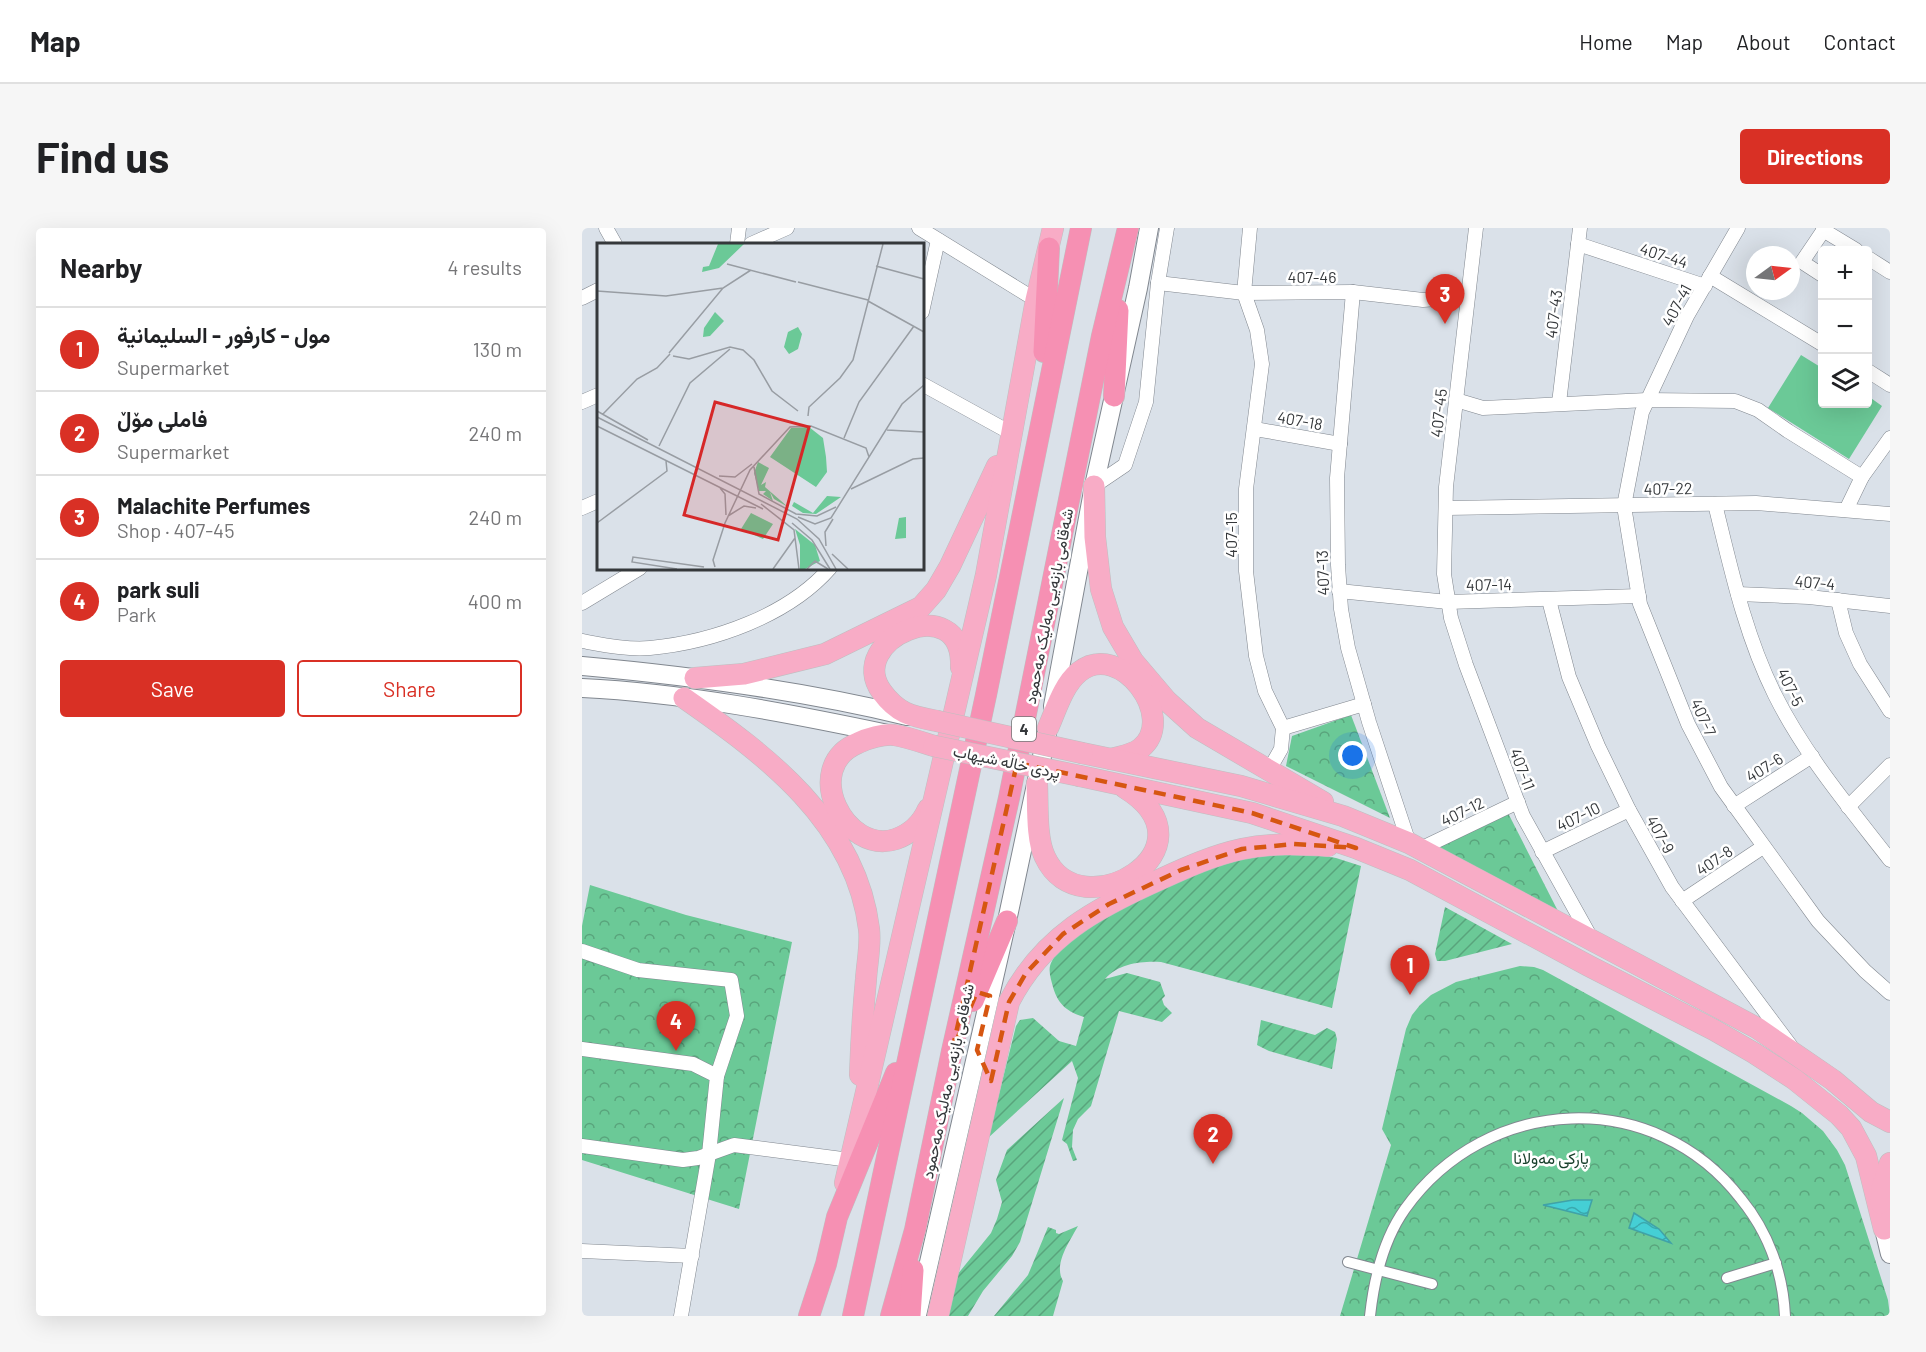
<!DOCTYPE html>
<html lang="en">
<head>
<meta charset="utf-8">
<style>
  body { margin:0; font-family:Barlow,Vazirmatn,sans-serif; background:#f6f6f6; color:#202124 }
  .controls { position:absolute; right:18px; top:18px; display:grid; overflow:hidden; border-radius:6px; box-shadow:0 6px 24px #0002 }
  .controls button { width:54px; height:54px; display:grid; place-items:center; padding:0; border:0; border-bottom:2px solid #e0e0e0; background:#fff; color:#202124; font:30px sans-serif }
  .compass { position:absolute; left:1164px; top:18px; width:54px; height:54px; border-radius:50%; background:#fff; box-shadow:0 6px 24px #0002; rotate:75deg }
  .you { position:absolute; left:771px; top:528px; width:21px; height:21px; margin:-15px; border:4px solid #fff; border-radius:50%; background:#1a73e8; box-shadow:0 0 0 9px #1a73e833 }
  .badge { display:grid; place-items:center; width:39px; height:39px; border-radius:50%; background:#d93025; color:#fff; font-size:20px; font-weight:700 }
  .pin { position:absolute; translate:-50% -50px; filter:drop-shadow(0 2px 3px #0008) }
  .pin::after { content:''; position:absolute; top:32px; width:21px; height:18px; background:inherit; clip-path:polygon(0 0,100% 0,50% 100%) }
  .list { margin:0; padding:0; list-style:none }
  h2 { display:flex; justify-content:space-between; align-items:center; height:78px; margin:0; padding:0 24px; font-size:26px }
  h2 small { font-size:20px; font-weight:400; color:#757577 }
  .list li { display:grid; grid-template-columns:39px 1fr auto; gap:18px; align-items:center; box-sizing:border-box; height:84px; padding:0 24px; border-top:2px solid #e0e0e0 }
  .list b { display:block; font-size:22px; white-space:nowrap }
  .list p { margin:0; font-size:20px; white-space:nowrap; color:#757577 }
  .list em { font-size:20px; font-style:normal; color:#757577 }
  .actions { display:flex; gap:12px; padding:18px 24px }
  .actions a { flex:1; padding:14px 0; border:2px solid #d93025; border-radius:6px; text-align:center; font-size:21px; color:#d93025 }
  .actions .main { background:#d93025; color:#fff }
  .icon { flex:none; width:33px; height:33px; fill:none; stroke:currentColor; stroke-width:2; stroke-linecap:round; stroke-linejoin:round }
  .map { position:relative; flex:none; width:1308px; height:1088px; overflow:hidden; border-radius:6px }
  header { display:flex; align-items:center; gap:36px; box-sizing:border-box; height:84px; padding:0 30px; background:#fff; border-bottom:2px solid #e0e0e0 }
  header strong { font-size:28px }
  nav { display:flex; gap:33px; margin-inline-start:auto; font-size:21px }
  .intro { display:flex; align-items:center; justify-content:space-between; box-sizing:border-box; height:144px; padding:0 36px }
  h1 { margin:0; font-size:42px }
  .button { padding:15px 27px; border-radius:6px; background:#d93025; color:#fff; font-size:21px; font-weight:700 }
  main { display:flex; gap:36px; padding:0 36px }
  aside { flex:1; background:#fff; border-radius:6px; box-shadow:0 6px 24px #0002 }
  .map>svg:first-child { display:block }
</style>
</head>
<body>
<header>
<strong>Map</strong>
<nav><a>Home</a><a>Map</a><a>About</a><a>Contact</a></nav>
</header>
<div class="intro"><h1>Find us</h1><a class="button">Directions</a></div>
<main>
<aside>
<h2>Nearby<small>4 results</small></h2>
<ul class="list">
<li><span class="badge">1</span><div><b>مول - كارفور - السليمانية</b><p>Supermarket</p></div><em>130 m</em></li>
<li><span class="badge">2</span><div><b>فاملی مۆڵ</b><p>Supermarket</p></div><em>240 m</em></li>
<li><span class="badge">3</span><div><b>Malachite Perfumes</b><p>Shop · 407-45</p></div><em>240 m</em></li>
<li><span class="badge">4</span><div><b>park suli</b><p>Park</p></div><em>400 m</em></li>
</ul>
<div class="actions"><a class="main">Save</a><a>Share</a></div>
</aside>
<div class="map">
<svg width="1308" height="1088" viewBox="0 0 1308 1088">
  <defs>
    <pattern id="park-crowns" width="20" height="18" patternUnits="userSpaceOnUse" patternTransform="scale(1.5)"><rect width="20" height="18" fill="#6bc997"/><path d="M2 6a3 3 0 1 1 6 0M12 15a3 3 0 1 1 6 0" fill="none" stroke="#59a47c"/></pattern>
    <pattern id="garden-furrows" width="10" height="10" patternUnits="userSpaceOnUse" patternTransform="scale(1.5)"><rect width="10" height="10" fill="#6bc997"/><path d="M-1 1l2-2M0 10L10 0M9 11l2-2" fill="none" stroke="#59a47c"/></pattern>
    <pattern id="water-waves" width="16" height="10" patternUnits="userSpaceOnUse" patternTransform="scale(1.5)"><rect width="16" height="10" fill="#45cfd5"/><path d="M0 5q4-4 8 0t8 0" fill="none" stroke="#3aa9ae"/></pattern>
  </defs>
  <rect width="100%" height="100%" fill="#dae1e9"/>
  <g fill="url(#park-crowns)">
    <path d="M769,487l39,103 -104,-52 6,-30z"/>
    <path d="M926,585l52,102 -124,-68z"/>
    <path d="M8,657l96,30 106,27 -53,267 -157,-49v-234z"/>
    <path d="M938,738l14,1 9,3 248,136 11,7 21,18 14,19 8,15 43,135 2,16h-550l51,-171 -9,-16 24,-100 6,-14 8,-10 11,-10 25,-13z"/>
  </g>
  <g fill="url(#garden-furrows)">
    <path d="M725,625l29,5 25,8 -29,142 -171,-46c-19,-1 -42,1 -56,17l22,-6 33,9 5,14 -3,3 2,6 8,8 -10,9 -43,-11 -28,95 -13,13 -5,11 -1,17 5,13 -4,1 -6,-17 -5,-4 16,-62 -6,-17 -84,77 28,-112 4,-6 13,-2 26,23 17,5 8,-29c-16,-5 -26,-12 -31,-30 -2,-8 -6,-18 -1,-26 20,-38 166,-102 209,-107 15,-2 31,0 46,-1z"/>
    <path d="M863,679l67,37 -67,17h-8l-2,-7z"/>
    <path d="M679,792l54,15 12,-7 8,4 2,7 -5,30 -63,-18 -12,-6z"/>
    <path d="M482,870l-44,144 -8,14 -29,35 -15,25h-21l10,-41 34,-42 6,-14 5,-17 -6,-22 11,-30z"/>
    <path d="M496,998c-8,15 -25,38 -15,55l-10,35h-59l34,-41 20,-48 8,3v3l3,1z"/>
  </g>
  <path fill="#6bc997" d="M1219,127l21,13v36h46v-8l14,10 -33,53 -81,-51z"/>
  <g fill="url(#water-waves)" stroke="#40a2a7" stroke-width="1.5">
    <path d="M991,972h19l-5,16 -44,-11z"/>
    <path d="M1052,985l25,16 12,14 -42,-15z"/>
  </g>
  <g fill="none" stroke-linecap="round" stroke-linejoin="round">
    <defs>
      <g id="pedestrian">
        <path d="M766,1034l84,22"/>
        <path d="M1145,1050l49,-15"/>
        <path d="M788,1088c4,-37 13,-76 35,-107 82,-115 249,-123 336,-10 27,33 42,74 44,117"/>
      </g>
      <g id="minor">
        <path d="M24,0l9,16"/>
        <path d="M337,0l117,72"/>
        <path d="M668,0l-6,65 13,37 5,34 -16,125v82l10,85 9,35 18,37 -2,21 -12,21"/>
        <path d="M894,0l-30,259 -2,87 7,44 15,47 57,151 68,122"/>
        <path d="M1156,0l-51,88 -45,96 -18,94 16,98 48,120 33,63 97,134 47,50 25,22"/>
        <path d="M1241,2l33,20"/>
        <path d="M155,16l2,-16"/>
        <path d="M169,16l36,-16"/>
        <path d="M996,16l127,42"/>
        <path d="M1286,30l22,14"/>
        <path d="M1240,47l-20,-13 23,-34"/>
        <path d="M1128,48l112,68"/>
        <path d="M576,55l86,10 109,-1 70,8 44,-3"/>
        <path d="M771,64l-16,186 1,87 3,44 7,39 21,74 40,121"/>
        <path d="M0,70l16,-8"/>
        <path d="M340,84l16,-72"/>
        <path d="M1286,143l22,14"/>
        <path d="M340,156l89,49"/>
        <path d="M874,172l27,8 164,-8 88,1 23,9 30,21 74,46"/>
        <path d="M0,174l16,-7"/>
        <path d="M977,175l21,-175"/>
        <path d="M673,201l85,15"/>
        <path d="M512,258l31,-21 21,-63 12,-119 9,-55"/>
        <path d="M1133,276c16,65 30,131 60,191 30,60 74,112 115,165"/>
        <path d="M0,280l16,-7"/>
        <path d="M864,280l310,-5 134,11"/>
        <path d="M1264,282l16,-33 28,-39"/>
        <path d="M757,363l109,11 191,-6"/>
        <path d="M1156,366l71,3 81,9"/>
        <path d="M967,372l20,77 29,69 31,64 43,77 118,158"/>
        <path d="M1256,372l8,33 14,31 30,47"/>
        <path d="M0,375l58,-35"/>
        <path d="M0,413c22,4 46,9 68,7 63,-6 138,-32 180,-80"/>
        <path d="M701,500l81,-24"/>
        <path d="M1152,578l78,-50"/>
        <path d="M1266,579l42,-42"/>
        <path d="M838,621l98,-47"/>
        <path d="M960,624l87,-42"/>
        <path d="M1100,673l81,-54"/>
        <path d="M0,723l56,19 93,10 6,36 -20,60"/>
        <path d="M0,821l111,15 24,12 -8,78 -28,162"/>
        <path d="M0,918l101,14 15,-2 36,-13 116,15"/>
        <path d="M0,1023l110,5"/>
      </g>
      <g id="secondary">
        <path d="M0,438c110,10 218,24 325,50"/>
        <path d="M0,460c103,5 206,25 306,46"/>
        <path d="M471,478l41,-220 44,-198 11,-60"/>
        <path d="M1302,1001l6,25"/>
        <path d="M335,1087l90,-394 40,-188"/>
      </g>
      <g id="primary">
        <path d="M512,258l1,51 6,52 12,38 20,34 34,40 30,27 126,74"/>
        <path d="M113,450l49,-4 81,-20 96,-47 15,-17 14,-24 47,-100"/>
        <path d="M102,470c82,57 172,124 185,231 2,16 -2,34 -3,50 -3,32 -5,64 -6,96"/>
        <path d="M355,493c-25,-5 -39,-7 -55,-29 -39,-52 82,-105 79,-25"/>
        <path d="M466,500c8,-18 15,-43 31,-56 42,-33 99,46 62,76 -8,7 -20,8 -30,11"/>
        <path d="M500,525l159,33 102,30 66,27 348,185 76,52 38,32 19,10"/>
        <path d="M498,548l172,37 104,35 54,22 179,96 125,64 40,23 40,26 45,36 12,13 15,28 18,73"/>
        <path d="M455,556c1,21 -1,55 8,73 35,76 177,-9 80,-69"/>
        <path d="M346,581c-6,14 -18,25 -32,30 -51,17 -96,-72 -38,-96 10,-5 25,-9 36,-8 13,2 27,7 40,11"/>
        <path d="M263,955l141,-608 50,-275 17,-72"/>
        <path d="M1299,975l1,-15 8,-25"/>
        <path d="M356,1088l71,-314c34,-66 87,-94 152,-123 26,-12 53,-24 81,-30 29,-6 57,-5 86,-3"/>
      </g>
      <g id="trunk">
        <path d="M462,124l5,-104"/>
        <path d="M532,168l4,-86"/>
        <path d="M391,773l34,-80"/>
        <path d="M227,1088l17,-52 11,-47 59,-144"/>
        <path d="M271,1088l133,-621 95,-467"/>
        <path d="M309,1088l24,-86 37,-179 57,-253 93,-462 26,-108"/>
        <path d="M328,1088l3,-46"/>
      </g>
    </defs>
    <use href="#pedestrian" stroke="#81878f" stroke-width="12"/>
    <use href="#minor" stroke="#81878f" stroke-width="15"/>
    <use href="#secondary" stroke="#81878f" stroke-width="20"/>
    <use href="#primary" stroke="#bebfc0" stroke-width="22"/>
    <use href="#trunk" stroke="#bebfc0" stroke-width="22"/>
    <use href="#pedestrian" stroke="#fff" stroke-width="10"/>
    <use href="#minor" stroke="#fff" stroke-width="14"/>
    <use href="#secondary" stroke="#fff" stroke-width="18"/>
    <use href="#primary" stroke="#f8acc6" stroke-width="21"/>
    <use href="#trunk" stroke="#f690b3" stroke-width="21"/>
    <defs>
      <g id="primary-bridge">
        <path d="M355,493l145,32"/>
        <path d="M352,518l146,30"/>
      </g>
    </defs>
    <use href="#primary-bridge" stroke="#bebfc0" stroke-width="22" stroke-linecap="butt"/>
    <use href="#primary-bridge" stroke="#f8acc6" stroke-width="21"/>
  </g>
  <path fill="none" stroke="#d65611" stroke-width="4.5" stroke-dasharray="12 8" stroke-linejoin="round" d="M435,535l235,50 104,35 -62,-4 -52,5 -61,21 -72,34 -46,30 -37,39 -17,29 -18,79 -14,-31 13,-54 -13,-4 -25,59z"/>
  <g text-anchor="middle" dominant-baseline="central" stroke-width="5" stroke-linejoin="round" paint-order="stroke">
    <rect fill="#fff" stroke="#727476" stroke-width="1.5" x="430" y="489" width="24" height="24" rx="4.5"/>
    <g font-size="15" font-weight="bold" fill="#35383b">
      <text x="442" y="501">4</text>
    </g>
    <g font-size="16" fill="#35383b" stroke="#fff">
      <text transform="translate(1082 27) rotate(18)">407-44</text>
      <text x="730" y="48">407-46</text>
      <text transform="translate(1094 77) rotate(-62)">407-41</text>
      <text transform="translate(971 86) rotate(-83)">407-43</text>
      <text transform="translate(856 185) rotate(-84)">407-45</text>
      <text transform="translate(718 192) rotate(10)">407-18</text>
      <text transform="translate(1086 260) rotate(-1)">407-22</text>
      <text transform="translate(648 307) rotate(-90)">407-15</text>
      <text transform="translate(740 345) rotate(-92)">407-13</text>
      <text transform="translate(1233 354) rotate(5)">407-4</text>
      <text transform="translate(907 356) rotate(-1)">407-14</text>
      <text transform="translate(466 378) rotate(-79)">شەقامی بازنەیی مەلیک مەحمود</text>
      <text transform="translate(1209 459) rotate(64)">407-5</text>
      <text transform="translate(1122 489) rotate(65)">407-7</text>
      <text transform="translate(425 533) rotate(12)">پردی خاڵە شیهاب</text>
      <text transform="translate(1182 539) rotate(-32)">407-6</text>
      <text transform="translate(941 541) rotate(69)">407-11</text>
      <text transform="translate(880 583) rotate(-26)">407-12</text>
      <text transform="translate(996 588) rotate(-26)">407-10</text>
      <text transform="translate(1079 606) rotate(61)">407-9</text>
      <text transform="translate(1132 632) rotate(-34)">407-8</text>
      <text transform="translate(365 853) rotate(-78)">شەقامی بازنەیی مەلیک مەحمود</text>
    </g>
    <g font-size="16" fill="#173f2b" stroke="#fff">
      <text x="969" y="929">پارکی مەولانا</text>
    </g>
  </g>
  <g transform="translate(15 15)">
    <rect width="327" height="327" fill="#dae1e9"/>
    <path d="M121,1h26l-25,24 -17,4 1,-5 6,-1zM118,69l9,9 -14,15 -7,1 1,-9z" fill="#6bc997"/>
    <path d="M212,184l14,11 3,19 1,15 -11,15 -46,-30 21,-29zM154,270l22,11 -10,15 -22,-10zM309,274v21l-11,1 4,-21zM198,286l20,16 5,16 -15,8h-5v-24z" fill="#6bc997"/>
    <path d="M161,219l11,6 -8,17 5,-3 -1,5 23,20 -14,-8 -4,-7 3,9 -10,-7 3,-3h-7l-5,-18zM230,253l14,1 -25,17 -13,-1 -11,-7 2,-4 19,11z" fill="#6bc997"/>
    <path d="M201,84l4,7 -4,15 -9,5 -5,-7 4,-15z" fill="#6bc997"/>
    <path fill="none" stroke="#989da3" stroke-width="1.5" d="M130,21l69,18M279,23l48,13M201,39l70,18M0,48l69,5 57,-8M271,58l56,31M72,110l54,-65 28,-18M76,113l16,3 41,-12 13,3 11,10 18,31 26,20M0,168l51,29M6,171l34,-35 20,-11 13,-14M211,173l1,-9 31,-29 13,-18 30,-116M0,174l200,102 22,20 17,30M0,183l166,83M290,187l37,2M247,195l15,-36 55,-76M62,203l31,-63 40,-34M157,224l5,27 37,20 21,2 19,-9M122,233l16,1 17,-13M123,245l5,6 1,21M254,246l62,-30 11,-1M164,261l33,26 5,39M131,273l16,-10 12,2M201,274l17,7 16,-6 71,-114 22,-19M0,280l70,-52 -1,-10M195,280l20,17 18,29M229,303l-1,-14 8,-13M235,311l16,15M118,324l-2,-7 12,-37 25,-53 40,-43 21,-1 55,22 3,9M80,326l-45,-7 1,-5 71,10M176,326l22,-31M210,326l8,-8 13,8"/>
    <path fill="#d62828" fill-opacity="0.15" stroke="#d62828" stroke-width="3" d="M118,159l94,25 -31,113 -94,-25z"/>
    <rect width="327" height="327" fill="none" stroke="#35383b" stroke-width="3"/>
  </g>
</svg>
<div class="controls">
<button>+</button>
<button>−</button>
<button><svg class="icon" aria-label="layers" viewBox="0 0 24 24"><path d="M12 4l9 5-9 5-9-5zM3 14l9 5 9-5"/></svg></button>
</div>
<svg class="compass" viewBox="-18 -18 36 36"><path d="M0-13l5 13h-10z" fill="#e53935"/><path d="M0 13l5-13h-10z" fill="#757577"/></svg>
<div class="you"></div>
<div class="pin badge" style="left:828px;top:767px">1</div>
<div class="pin badge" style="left:631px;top:936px">2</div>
<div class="pin badge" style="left:863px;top:96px">3</div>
<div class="pin badge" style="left:94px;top:823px">4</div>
</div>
</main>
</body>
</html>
